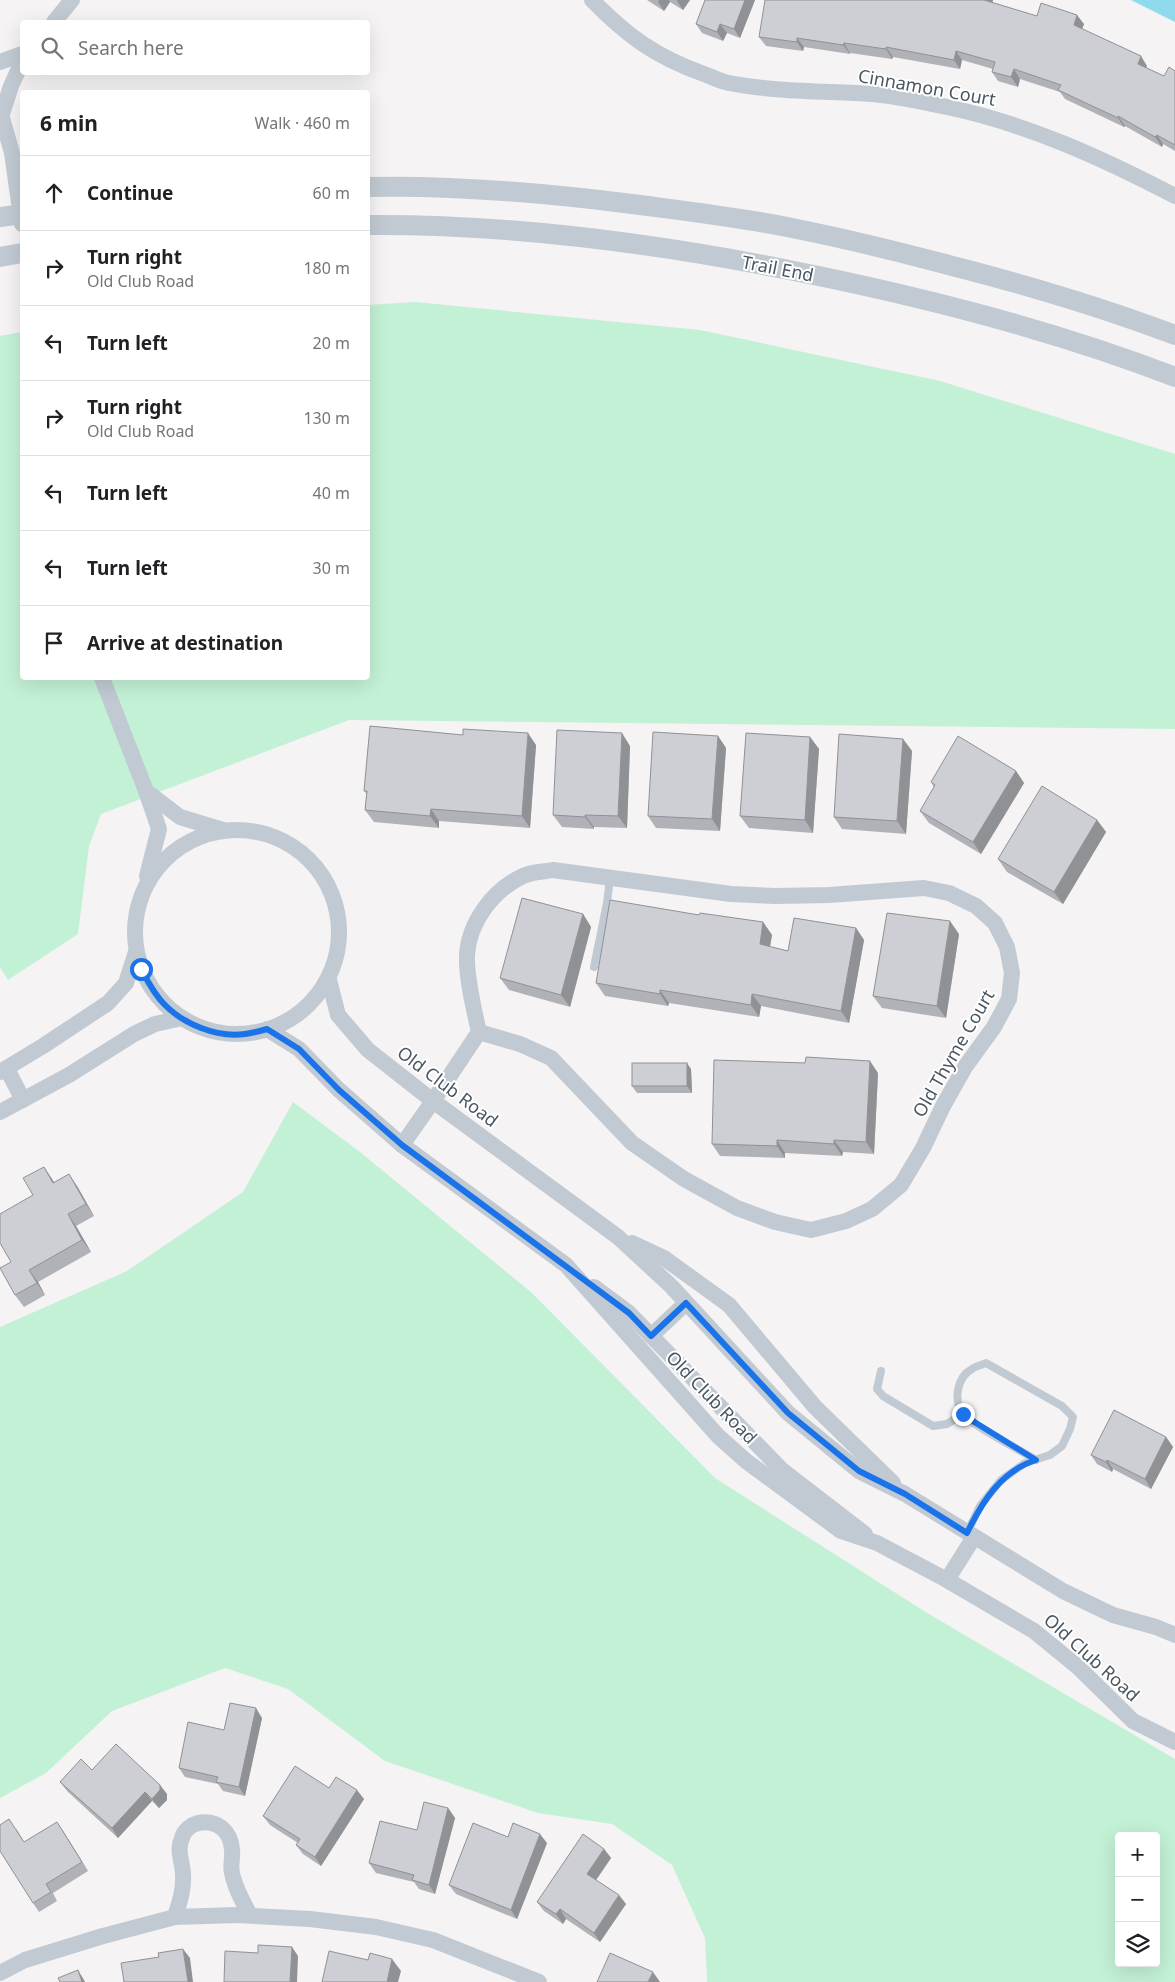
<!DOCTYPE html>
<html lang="en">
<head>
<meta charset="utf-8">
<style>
  body { margin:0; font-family:"Noto Sans",sans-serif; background:#f6f6f6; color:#202124 }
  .controls { position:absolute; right:15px; bottom:15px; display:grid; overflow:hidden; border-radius:5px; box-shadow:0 5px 20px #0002 }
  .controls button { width:45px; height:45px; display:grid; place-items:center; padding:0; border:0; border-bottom:1px solid #e0e0e0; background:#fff; color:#202124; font:25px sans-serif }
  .stop { position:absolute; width:15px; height:15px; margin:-11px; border:4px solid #1a73e8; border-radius:50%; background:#fff }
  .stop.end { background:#1a73e8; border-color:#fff; box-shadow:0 1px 5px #0008 }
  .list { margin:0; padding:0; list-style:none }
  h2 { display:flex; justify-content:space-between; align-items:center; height:65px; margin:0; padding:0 20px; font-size:21px }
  h2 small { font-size:16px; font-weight:400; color:#757577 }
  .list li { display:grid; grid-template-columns:32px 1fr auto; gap:15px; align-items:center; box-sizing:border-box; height:75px; padding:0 20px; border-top:1px solid #e0e0e0 }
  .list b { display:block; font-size:19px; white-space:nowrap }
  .list p { margin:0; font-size:16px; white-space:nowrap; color:#757577 }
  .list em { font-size:16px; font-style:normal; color:#757577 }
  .icon { flex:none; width:28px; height:28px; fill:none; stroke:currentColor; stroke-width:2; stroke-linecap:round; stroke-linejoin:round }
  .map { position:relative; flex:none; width:1175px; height:1982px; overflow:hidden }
  .search { position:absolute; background:#fff; box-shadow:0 5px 20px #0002; left:20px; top:20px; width:350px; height:55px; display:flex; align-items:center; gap:12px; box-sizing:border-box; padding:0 18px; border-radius:5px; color:#757577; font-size:19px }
  .panel { position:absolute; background:#fff; box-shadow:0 5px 20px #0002; left:20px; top:90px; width:350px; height:590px; border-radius:5px }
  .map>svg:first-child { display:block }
</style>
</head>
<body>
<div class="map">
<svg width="1175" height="1982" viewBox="0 0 1175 1982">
  <rect width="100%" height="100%" fill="#f5f3f3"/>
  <g fill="#c3f1d5" fill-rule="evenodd">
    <path d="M415,302l285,28 240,51 235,73v275l-826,-9 -248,94 -12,32 -11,88 -70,46 -8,-13v-631l22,-4v346h346v-373z"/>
    <path d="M293,1102l67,50 172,141 183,185 209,133 251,148v223h-468l-2,-44 -33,-73 -60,-41 -74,-11 -153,-52 -97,-72 -63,-21 -113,43 -66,62 -46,25v-471l127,-56 116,-79zM1119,1836h37v127h-37z"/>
  </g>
  <path fill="#90daee" d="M1131,0h44v22z"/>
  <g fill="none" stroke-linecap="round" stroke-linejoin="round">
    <g stroke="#c1cad2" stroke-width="8">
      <path d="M594,967l13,-64 3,-25"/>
      <path d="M881,1371l-4,18 6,7 50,30 14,-2 16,-10"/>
      <path d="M967,1533l13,-27 21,-26 24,-17 25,-8 12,-9 8,-17 3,-12 -11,-11 -76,-43c-4,2 -10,3 -14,6 -15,8 -19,31 -9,45 8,11 59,37 73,46"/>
    </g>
    <g stroke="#c1cad2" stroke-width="16">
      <path d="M592,0c35,36 64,57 112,74 8,3 16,7 25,9 47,9 95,8 143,11 25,2 50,8 75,13 81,17 155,51 228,89"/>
      <path d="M54,22l18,-22"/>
      <path d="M0,62l22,-8"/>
      <path d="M0,111l12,42 10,71"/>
      <path d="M2,114l9,-28 11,-24"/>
      <path d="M102,678l44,113 13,38 -12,47"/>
      <path d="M146,791l34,26 43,13"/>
      <circle cx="237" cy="932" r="102"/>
      <path d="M329,980l9,35 30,35 65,51 185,136 53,49 117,127 71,58 46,23 158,97 50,24 43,12 19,8"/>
      <path d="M267,1029l32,20 40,41 63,55 164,120 152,171 28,25 95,70 36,12 70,37 87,51 44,36 55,54 42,21"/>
      <path d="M7,1069l16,31"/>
      <path d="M0,1072l43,-26 65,-43 18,-20 10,-31"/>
      <path d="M0,1112l69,-37 65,-41 21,-10 27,-6"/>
      <path d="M402,1145l31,-44 46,-69 41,12 31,14 81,85 52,36 53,29 38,14 36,8 35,-9 26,-12 29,-24 22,-37 20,-42 22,-39 29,-40 15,-28 3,-26 -5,-26 -12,-24 -19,-17 -27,-13 -25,-5 -95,7 -54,1 -44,-2 -178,-24c-10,2 -22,2 -30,6 -30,14 -54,46 -56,79 -1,22 7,55 12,77"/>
      <path d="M632,1243l32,15 65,47 86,102 78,76"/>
      <path d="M594,1287l35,26 153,157 83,64"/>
      <path d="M651,1336l35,-33"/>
      <path d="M947,1580l27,-43"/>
      <path d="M175,1917c4,-13 9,-27 8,-42 0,-13 -7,-24 -1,-37 2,-8 9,-13 16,-15 19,-4 33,8 34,27 1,8 -2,15 0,23 3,15 11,29 18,42"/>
      <path d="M0,1973l25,-13 78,-24 72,-19 62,-2 73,4 66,8 57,13 106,42"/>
    </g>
    <g stroke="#c1cad2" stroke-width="20">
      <path d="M368,187c88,-2 177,6 264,17 54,7 107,13 160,24 50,10 100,22 149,35 79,20 158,43 234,72"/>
      <path d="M368,225c139,-1 279,17 416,44 132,26 265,59 391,108"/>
      <path d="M0,257l22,-4"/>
    </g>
    <path stroke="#c1cad2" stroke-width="20" d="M0,217l22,-3"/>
  </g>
  <g fill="#b0b2b7">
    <path d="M647,0h43l-7,10 -13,-8 -6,9z"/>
    <path d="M705,0h50l-15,38 -13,-5 -4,8 -21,-8 -6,-9z"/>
    <path d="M992,3l45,13 47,8 -2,5 65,37 -1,2 18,8 11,-5v80l-12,-7 -1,3 -37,-21 -1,1 -59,-28 -5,-7 -40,-13 -2,8 -20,-6 -6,-9 1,-3 -31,-9 -2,9 -67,-12 -1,2 -42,-6v1l-46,-7 -1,4 -37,-5 -7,-9z"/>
    <path d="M718,736l8,12 -6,83 -64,-3 -8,-12z"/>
    <path d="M810,737l9,12 -6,84 -64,-5 -9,-12z"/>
    <path d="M903,739l9,12 -6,83 -64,-5 -8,-12z"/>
    <path d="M536,745l-6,83 -91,-7v7l-65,-6 -9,-12 2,-16 -3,-3z"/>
    <path d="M630,746l-3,82 -33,-1v2l-32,-2 -9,-12z"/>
    <path d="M1016,771l8,12 -43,71 -52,-31 -9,-12 14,-24 -3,-5z"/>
    <path d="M1097,820l9,12 -43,72 -56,-32 -9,-13z"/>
    <path d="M583,914l8,13 -21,80 -61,-17 -9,-12z"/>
    <path d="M699,915l64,7 9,13 -2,12 18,4 68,-23 8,12 -15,83 -88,-17 -2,11 -90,-14 -1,3 -63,-10 -9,-13z"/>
    <path d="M959,934l-13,84 -64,-10 -9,-12z"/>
    <path d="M691,1069l1,24h-55l-5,-7z"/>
    <path d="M878,1073l-4,81 -31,-2 -1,4 -57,-3v5l-65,-2 -8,-12z"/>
    <path d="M44,1167l10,15 23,4 17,30 -18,10 15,26 -53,30 7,13 -21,12 -9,-12 -4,-33 22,-67z"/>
    <path d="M1166,1437l7,10 -22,42 -38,-20 -1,3 -15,-8 -6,-9z"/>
    <path d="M262,1718l-17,78 -22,-5 -5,-7 -33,-7 -6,-9 45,-38z"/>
    <path d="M92,1770l75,24v6l-8,8 -7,-7 -34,37 -51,-47 -7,-9z"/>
    <path d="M329,1788l35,11 -43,67 -18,-12 -7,-9 2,-2 -28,-18 -7,-9z"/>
    <path d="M448,1808l7,10 -20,76 -16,-5 -5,-7 -38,-9 -7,-10z"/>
    <path d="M16,1828l8,14 39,-11 25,40 -35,22 4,8 -18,11 -6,-9z"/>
    <path d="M508,1837l39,6 -30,76 -61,-25 -7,-9z"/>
    <path d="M604,1849l7,9 -15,22 30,24 -26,38 -34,-23 -3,5 -19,-13 -7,-9z"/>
  </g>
  <g fill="#909195">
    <path d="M659,0h10l1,2 -6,9 -6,-9z"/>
    <path d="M677,0h13l-7,10 -6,-9z"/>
    <path d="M745,0h10l-15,38 -6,-9z"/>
    <path d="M984,0h9l-2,10z"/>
    <path d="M1077,15l7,9 -4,10 -6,-9z"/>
    <path d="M720,24l7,9 -4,8 -6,-9z"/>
    <path d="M797,38l7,9 -1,4 -6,-9z"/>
    <path d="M844,43l6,10v1l-7,-9z"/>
    <path d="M886,47l7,10 -1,2 -6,-10z"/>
    <path d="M956,51l6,9 -2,9 -6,-9z"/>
    <path d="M1141,56l6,10 -3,7 -6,-9z"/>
    <path d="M1014,69l6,10 -2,8 -7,-10z"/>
    <path d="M1118,116l7,10 -1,1 -6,-9z"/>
    <path d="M1157,135l6,9 -1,3 -7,-10z"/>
    <path d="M528,733l8,12 -6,83 -8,-12z"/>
    <path d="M622,733l8,13 -3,82 -9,-12z"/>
    <path d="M718,736l8,12 -6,83 -8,-12z"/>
    <path d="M810,737l9,12 -6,84 -8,-13z"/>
    <path d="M903,739l9,12 -6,83 -9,-13z"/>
    <path d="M1016,771l8,12 -43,71 -8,-12z"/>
    <path d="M431,809l8,12v7l-9,-12z"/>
    <path d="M585,815l9,12v2l-9,-12z"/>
    <path d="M1097,820l9,12 -43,72 -9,-12z"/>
    <path d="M583,914l8,13 -21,80 -9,-12z"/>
    <path d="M950,921l9,13 -13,84 -9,-12z"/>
    <path d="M763,922l9,13 -4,22 -8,-13z"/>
    <path d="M856,928l8,12 -15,83 -8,-12z"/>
    <path d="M660,990l9,13 -1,3 -8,-12z"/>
    <path d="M752,994l9,12 -2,11 -8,-12z"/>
    <path d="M870,1061l8,12 -4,81 -8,-12z"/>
    <path d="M687,1063l4,6 1,24 -5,-7z"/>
    <path d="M777,1140l8,13v5l-8,-12z"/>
    <path d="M834,1140l9,12 -1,4 -8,-12z"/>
    <path d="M44,1167l8,12 9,16 -8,-12z"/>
    <path d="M69,1174l8,12 17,30 -8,-12z"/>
    <path d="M68,1214l8,12 15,26 -9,-12z"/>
    <path d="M29,1270l9,12 7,13 -8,-12z"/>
    <path d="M1166,1437l7,10 -22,42 -6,-10z"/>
    <path d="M1107,1460l6,9 -1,3 -6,-10z"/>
    <path d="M256,1708l6,10 -17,78 -6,-9z"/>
    <path d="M160,1785l7,9v6l-8,8 -7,-9z"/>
    <path d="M357,1790l7,9 -43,67 -6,-9z"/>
    <path d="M145,1792l7,9 -34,37 -6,-10z"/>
    <path d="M448,1808l7,10 -20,76 -6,-9z"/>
    <path d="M57,1822l6,9 25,40 -6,-9z"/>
    <path d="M540,1834l7,9 -30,76 -6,-9z"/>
    <path d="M604,1849l7,9 -17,25 -7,-9z"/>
    <path d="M619,1895l7,9 -26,38 -6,-9z"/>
    <path d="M560,1909l6,10 -3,5 -7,-10z"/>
    <path d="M292,1947l6,9 -1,26h-7z"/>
    <path d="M183,1949l7,9 3,24h-5z"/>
    <path d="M392,1959l9,12 -3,11h-11z"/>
    <path d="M78,1970l6,10 1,2h-3z"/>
    <path d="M653,1972l7,10h-12z"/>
  </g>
  <g fill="#cdcfd5" stroke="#909195">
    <path d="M705,0h40l-11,29 -14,-5 -3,8 -21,-8z"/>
    <path d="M765,0h219l53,16 4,-13 36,12 -3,10 67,31 -3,8 26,12 5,-9 6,4v74l-18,-10 -2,2 -37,-21v2l-60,-28 3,-5 -47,-16 -3,8 -19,-5 3,-10 -39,-11 -2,9 -68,-13v2l-42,-6 -1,2 -46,-7v4l-38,-5z"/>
    <path d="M370,726l93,9v-6l65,4 -6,83 -91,-7 -1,7 -65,-6 2,-19h-3z"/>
    <path d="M557,730l65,3 -4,83 -33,-1v2l-32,-2z"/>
    <path d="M653,732l65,4 -6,83 -64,-3z"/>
    <path d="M746,733l64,4 -5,83 -65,-4z"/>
    <path d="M839,734l64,5 -6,82 -63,-4z"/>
    <path d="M958,736l58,35 -43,71 -53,-31 15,-26 -4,-3z"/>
    <path d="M1042,786l55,34 -43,72 -56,-33z"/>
    <path d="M522,898l61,16 -22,81 -61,-17z"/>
    <path d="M610,900l89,15 1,-2 63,9 -3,22 28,7 6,-33 62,10 -15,83 -89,-17 -1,11 -91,-15v4l-64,-11z"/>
    <path d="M887,913l63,8 -13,85 -64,-10z"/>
    <path d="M806,1057l64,4 -4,81 -32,-2v4l-57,-4v6l-65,-2 2,-84 91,3z"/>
    <rect x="632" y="1063" width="55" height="23"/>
    <path d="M44,1167l9,16 16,-9 17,30 -18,10 14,26 -53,30 8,13 -22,12 -15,-27 11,-6 -11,-19v-29l33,-19 -10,-17z"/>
    <path d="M1114,1410l52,27 -21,42 -38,-19 -1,2 -15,-7z"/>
    <path d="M230,1703l26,5 -17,79 -23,-5 2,-5 -39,-9 9,-46 36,8z"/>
    <path d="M116,1744l44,41v5l-8,9 -7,-7 -33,36 -52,-46 21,-23 11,11z"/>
    <path d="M295,1766l34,22 7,-11 21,13 -42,67 -19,-12 4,-6 -37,-23z"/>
    <path d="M424,1802l24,6 -19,77 -17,-5 2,-5 -45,-12 11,-42 37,9z"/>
    <path d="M9,1819l15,23 33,-20 25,40 -36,22 5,8 -18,11 -33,-52v-26z"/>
    <path d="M473,1823l35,14 5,-14 27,11 -29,76 -62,-25z"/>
    <path d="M583,1834l21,15 -17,25 32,21 -25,38 -34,-24 -4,5 -19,-12z"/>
    <path d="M258,1945l34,2 -2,35h-66l1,-31 33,2z"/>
    <path d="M183,1949l5,33h-64l-3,-19 38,-6 -1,-4z"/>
    <path d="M329,1951l39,9 2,-7 22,6 -5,23h-65z"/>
    <path d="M610,1953l43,19 -5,10h-51z"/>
    <path d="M78,1970l4,12h-22l-2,-4z"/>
  </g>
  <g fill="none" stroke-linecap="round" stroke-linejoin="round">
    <path stroke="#1a73e8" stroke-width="6" d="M141,969c7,13 13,25 23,35 19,20 53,34 81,30 7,-1 15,-3 22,-5l32,20 40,41 63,55 227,168 22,23 35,-33 102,110 71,58 46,23 62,39c15,-31 34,-62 69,-73l-60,-37 -13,-9"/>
  </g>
  <g text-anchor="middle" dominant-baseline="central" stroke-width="4" stroke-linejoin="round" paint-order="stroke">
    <g font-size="18" fill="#4a5661" stroke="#fff">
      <text transform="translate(927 87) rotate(10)">Cinnamon Court</text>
      <text transform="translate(778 268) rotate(11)">Trail End</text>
      <text transform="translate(953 1053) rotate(-60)">Old Thyme Court</text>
      <text transform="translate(448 1086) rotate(37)">Old Club Road</text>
      <text transform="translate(712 1397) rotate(46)">Old Club Road</text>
      <text transform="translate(1092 1657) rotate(42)">Old Club Road</text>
    </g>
  </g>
</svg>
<div class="controls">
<button>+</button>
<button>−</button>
<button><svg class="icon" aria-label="layers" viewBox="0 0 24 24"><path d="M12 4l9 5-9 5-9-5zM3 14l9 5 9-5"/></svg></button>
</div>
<div class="stop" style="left:141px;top:969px"></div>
<div class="stop end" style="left:963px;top:1414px"></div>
<div class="search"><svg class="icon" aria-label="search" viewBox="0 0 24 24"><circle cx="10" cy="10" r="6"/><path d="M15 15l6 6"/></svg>Search here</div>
<section class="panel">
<h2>6 min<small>Walk · 460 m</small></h2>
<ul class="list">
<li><svg class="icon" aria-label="ahead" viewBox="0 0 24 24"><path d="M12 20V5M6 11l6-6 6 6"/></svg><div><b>Continue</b></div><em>60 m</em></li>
<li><svg class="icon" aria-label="right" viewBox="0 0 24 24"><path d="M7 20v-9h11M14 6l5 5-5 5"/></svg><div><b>Turn right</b><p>Old Club Road</p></div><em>180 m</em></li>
<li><svg class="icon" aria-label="left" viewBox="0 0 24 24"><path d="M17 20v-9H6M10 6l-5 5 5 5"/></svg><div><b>Turn left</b></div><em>20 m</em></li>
<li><svg class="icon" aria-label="right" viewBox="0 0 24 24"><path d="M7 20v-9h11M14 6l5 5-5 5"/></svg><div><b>Turn right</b><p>Old Club Road</p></div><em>130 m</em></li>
<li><svg class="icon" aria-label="left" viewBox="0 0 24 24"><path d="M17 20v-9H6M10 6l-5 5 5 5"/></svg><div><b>Turn left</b></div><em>40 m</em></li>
<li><svg class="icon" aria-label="left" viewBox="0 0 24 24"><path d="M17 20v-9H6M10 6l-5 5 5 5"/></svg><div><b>Turn left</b></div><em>30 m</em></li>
<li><svg class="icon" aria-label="arrive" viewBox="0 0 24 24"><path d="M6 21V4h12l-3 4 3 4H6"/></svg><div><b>Arrive at destination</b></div></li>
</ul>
</section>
</div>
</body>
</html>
